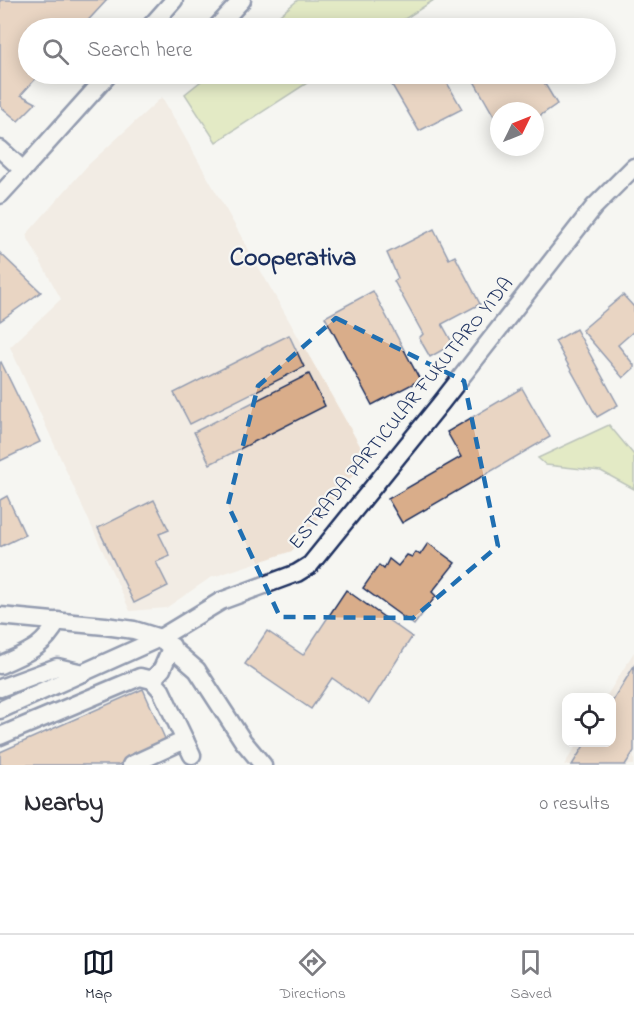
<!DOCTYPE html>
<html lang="en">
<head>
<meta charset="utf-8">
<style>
  body { margin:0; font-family:"Indie Flower",sans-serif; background:#f7f7f7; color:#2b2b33 }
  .controls { position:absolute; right:18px; bottom:18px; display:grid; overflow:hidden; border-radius:12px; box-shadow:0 3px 15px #0003 }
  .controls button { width:54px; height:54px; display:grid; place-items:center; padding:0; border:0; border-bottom:2px solid #e1e1e2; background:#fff; color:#2b2b33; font:30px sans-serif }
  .compass { position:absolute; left:490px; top:102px; width:54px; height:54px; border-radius:50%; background:#fff; box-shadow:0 3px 15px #0003; rotate:47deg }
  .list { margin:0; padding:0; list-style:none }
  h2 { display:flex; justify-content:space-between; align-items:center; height:78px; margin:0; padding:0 24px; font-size:26px }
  h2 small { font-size:20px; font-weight:400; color:#7c7c81 }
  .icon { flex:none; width:33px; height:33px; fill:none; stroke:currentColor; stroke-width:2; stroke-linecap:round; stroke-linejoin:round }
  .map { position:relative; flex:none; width:634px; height:765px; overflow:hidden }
  .search { position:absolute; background:#fff; box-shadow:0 3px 15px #0003; left:18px; right:18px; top:18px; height:66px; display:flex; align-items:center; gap:15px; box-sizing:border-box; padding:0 21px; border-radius:33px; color:#7c7c81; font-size:22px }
  .sheet { height:168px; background:#fff }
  nav { display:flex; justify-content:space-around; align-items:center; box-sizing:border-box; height:84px; border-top:2px solid #e1e1e2; background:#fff; font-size:16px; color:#7c7c81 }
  nav a { display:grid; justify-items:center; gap:3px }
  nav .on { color:#111827 }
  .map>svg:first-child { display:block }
</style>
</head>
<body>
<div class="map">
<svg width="634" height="765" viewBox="0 0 634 765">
  <rect width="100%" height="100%" fill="#f6f6f2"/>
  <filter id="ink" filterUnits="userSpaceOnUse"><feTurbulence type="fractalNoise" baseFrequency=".0167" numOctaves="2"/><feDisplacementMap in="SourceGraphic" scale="12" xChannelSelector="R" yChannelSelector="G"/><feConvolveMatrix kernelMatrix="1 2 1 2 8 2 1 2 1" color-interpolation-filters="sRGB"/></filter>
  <g filter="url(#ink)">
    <g fill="#ede0d3">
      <path d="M162,97l205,361 -75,93 -82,27 -44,30 -36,3 -120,-264 51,-48 -35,-64 62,-70z"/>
      <path d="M634,652v113h-70l14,-22 34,-1v-44l-6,-1z"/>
    </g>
    <g fill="#ccdb8f" stroke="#748576" stroke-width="1.5">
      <path d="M298,0h136l-43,28h-127z"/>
      <path d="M210,74h111l-105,68 -31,-48z"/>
      <path d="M609,425l25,30v34l-33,-18 -55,-6 -8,-7z"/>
    </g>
    <g fill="#d9ad8a" stroke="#1b2f5e" stroke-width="1.5">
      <path d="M0,0h107l-26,28h-53v46h12l-19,21 15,8 -18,18 -18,-15z"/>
      <path d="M401,74h41l20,35 -43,22 -30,-51z"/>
      <path d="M470,74h69l18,30 -22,15v-8h-36v14z"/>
      <path d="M434,229l15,30 6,-3 25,48 -38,20 11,20 -23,13 -11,-19 4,-4 -29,-53 4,-3 -11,-25z"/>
      <path d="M0,253l41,39 -41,29z"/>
      <path d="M373,291l47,89 -48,25 -47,-88z"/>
      <path d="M623,295l11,12v24l-16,14 16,20v3l-11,10 -41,-48z"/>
      <path d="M576,329l42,76 -21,12 -42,-76z"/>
      <path d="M289,335l15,32 -114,57 -16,-31z"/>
      <path d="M1,362l39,80 -40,19v-98z"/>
      <path d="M309,374l16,32 -115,58 -16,-32z"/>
      <path d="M522,388l28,49 -148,86 -14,-24 73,-42 -14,-25z"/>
      <path d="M7,496l18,39 -25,12v-47z"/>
      <path d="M154,500l15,30 -10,4 11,22 -14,6 12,24 -34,17 -36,-75z"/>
      <path d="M428,543l27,20 -23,29 4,4 -22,29 -51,-37 16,-23 5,4 5,-10 9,7 9,-11 5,2 4,-5 4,3z"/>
      <path d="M346,590l66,47 -43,67 -37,-26 -21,31 -66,-45 22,-33 36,24z"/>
      <path d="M634,666v85l-9,14h-53l14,-23h26v-40z"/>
      <path d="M143,689l24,54 -49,22h-118v-13z"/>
    </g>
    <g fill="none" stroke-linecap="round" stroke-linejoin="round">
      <defs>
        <g id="minor">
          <path d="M149,28l25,-28"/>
          <path d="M216,28l26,-28"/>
          <path d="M0,149l23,21 86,-96"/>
          <path d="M0,195l23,-25"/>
          <path d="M0,616l105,10 29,4 26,8 37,32 46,71 20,24"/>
          <path d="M0,665c28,-13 42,-16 58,-44"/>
          <path d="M152,680l10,-11 10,-23"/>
          <path d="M0,688l57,-21 26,6"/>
          <path d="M0,710l160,-72 61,-37 76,-28 13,-8 131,-162 153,-196 40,-40"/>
          <path d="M0,736l140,-59 12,3 9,10 31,65"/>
          <path d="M131,765l54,-25"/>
        </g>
      </defs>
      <use href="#minor" stroke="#1b2f5e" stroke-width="21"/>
      <use href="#minor" stroke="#f6f6f2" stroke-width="16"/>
    </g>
  </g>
  <path d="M0 0H634V765H0ZM336,318l128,63 34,165 -85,72 -133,-1 -52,-112 30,-119z" fill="#f6f6f2" fill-opacity=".55" fill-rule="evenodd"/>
  <path fill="none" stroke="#1f6fb2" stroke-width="4.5" stroke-dasharray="12 8" stroke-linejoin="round" d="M336,318l128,63 34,165 -85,72 -133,-1 -52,-112 30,-119z"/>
  <g text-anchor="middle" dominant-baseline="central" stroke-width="4.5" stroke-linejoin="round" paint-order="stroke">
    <g font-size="20" fill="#1b2f5e" stroke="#f6f6f2">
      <text transform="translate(402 414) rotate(-51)">ESTRADA PARTICULAR FUKUTARO YIDA</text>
    </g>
    <g font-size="26" font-weight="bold" fill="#1b2f5e" stroke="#f6f6f2">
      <text x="293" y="259">Cooperativa</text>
    </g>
  </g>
</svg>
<div class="controls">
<button><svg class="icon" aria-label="locate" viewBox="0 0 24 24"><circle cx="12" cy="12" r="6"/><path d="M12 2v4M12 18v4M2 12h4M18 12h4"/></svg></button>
</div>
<svg class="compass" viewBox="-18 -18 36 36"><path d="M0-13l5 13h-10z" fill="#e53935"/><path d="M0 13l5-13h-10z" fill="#7c7c81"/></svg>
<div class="search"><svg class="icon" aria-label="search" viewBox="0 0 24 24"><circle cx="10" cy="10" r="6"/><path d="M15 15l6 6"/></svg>Search here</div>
</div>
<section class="sheet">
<h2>Nearby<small>0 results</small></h2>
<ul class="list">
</ul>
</section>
<nav>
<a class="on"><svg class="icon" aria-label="map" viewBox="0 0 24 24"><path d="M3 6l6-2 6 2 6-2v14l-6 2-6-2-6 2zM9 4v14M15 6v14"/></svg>Map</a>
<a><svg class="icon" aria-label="directions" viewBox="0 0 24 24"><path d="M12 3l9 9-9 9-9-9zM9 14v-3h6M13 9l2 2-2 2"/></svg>Directions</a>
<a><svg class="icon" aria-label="saved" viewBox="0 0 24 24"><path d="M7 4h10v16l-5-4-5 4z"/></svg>Saved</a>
</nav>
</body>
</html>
